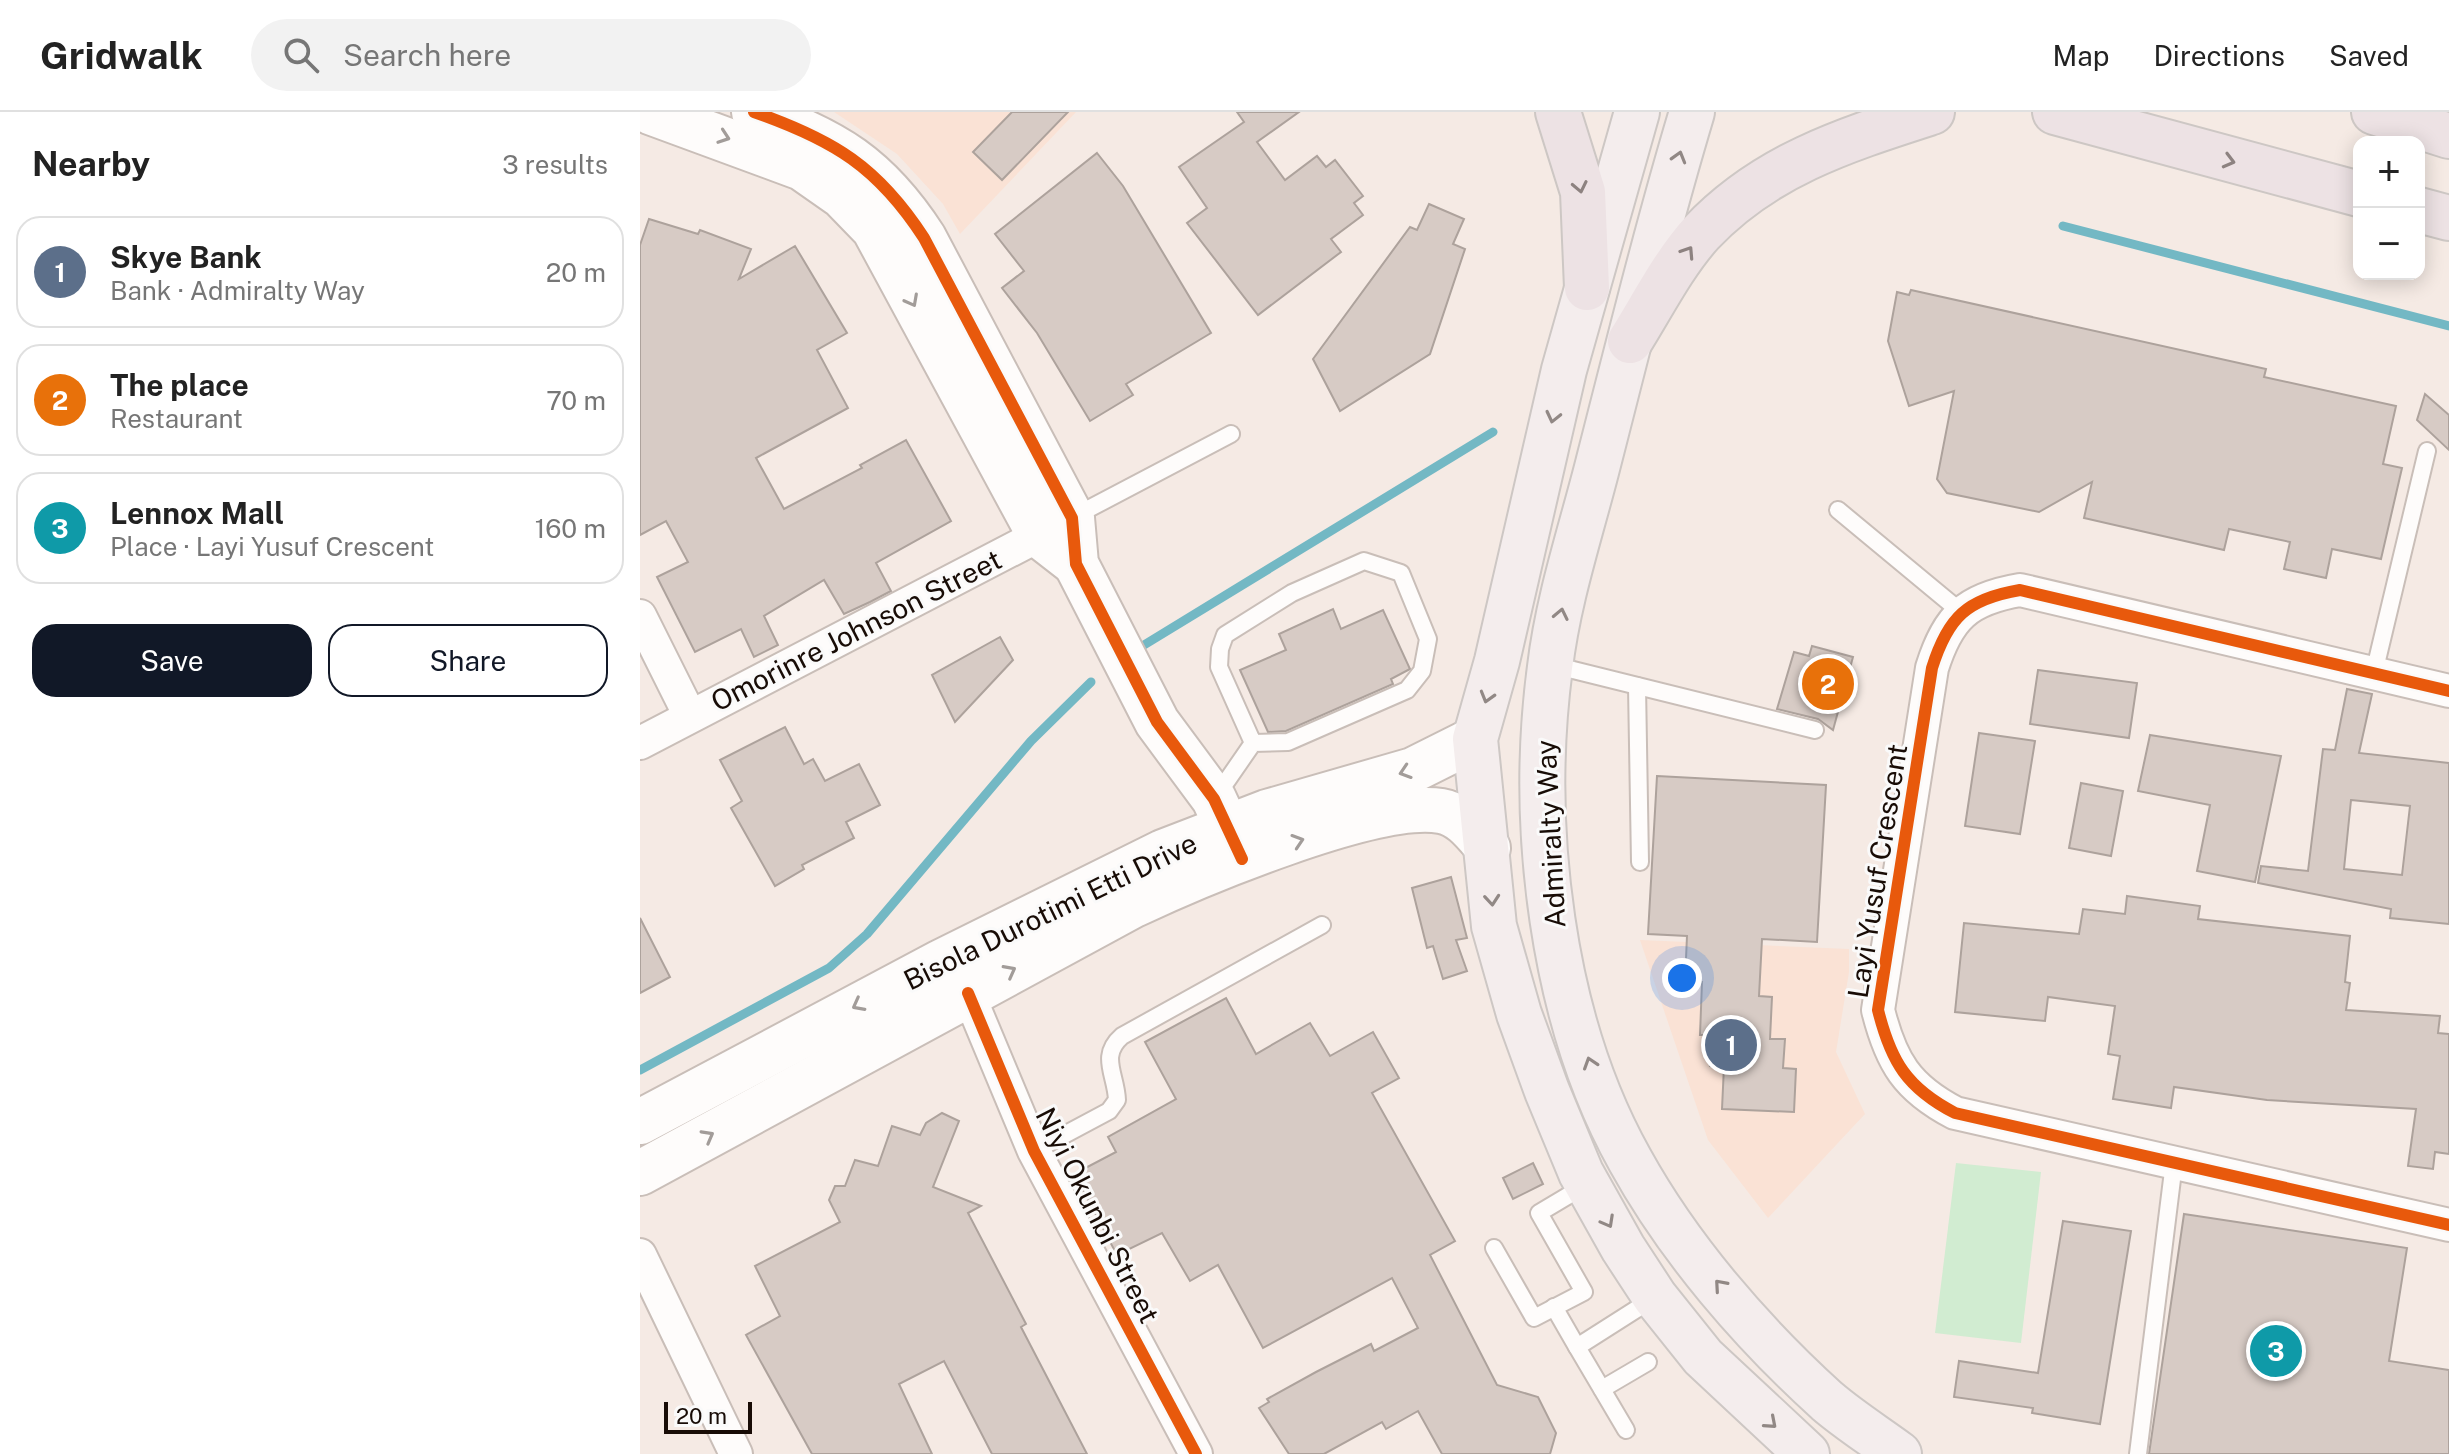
<!DOCTYPE html>
<html lang="en">
<head>
<meta charset="utf-8">
<style>
  body { margin:0; font-family:"Public Sans",sans-serif; background:#f2f2f2; color:#222 }
  .controls { position:absolute; right:24px; top:24px; display:grid; overflow:hidden; border-radius:16px; box-shadow:0 4px 20px #0003 }
  .controls button { width:72px; height:72px; display:grid; place-items:center; padding:0; border:0; border-bottom:2px solid #e0e0e0; background:#fff; color:#222; font:40px sans-serif }
  .scale { position:absolute; left:24px; bottom:20px; width:88px; box-sizing:border-box; padding-left:8px; border:4px solid #180c06; border-top:0; font-size:22px; line-height:28px; white-space:nowrap; color:#180c06; -webkit-text-stroke:6px #fafafa; paint-order:stroke }
  .you { position:absolute; left:1042px; top:866px; width:28px; height:28px; margin:-20px; border:6px solid #fff; border-radius:50%; background:#1a73e8; box-shadow:0 0 0 12px #1a73e833 }
  .badge { display:grid; place-items:center; width:52px; height:52px; border-radius:50%; background:#111827; color:#fff; font-size:26px; font-weight:700 }
  .pin { position:absolute; translate:-50% -50%; border:4px solid #fff; box-shadow:0 2px 8px #0006 }
  .list { margin:0; padding:0; list-style:none }
  h2 { display:flex; justify-content:space-between; align-items:center; height:104px; margin:0; padding:0 32px; font-size:34px }
  h2 small { font-size:26px; font-weight:400; color:#767676 }
  .list li { display:grid; grid-template-columns:52px 1fr auto; gap:24px; align-items:center; box-sizing:border-box; height:112px; margin:0 16px 16px; padding:0 16px; border:2px solid #e0e0e0; border-radius:24px }
  .list b { display:block; font-size:30px; white-space:nowrap }
  .list p { margin:0; font-size:26px; white-space:nowrap; color:#767676 }
  .list em { font-size:26px; font-style:normal; color:#767676 }
  .actions { display:flex; gap:16px; padding:24px 32px }
  .actions a { flex:1; padding:18px 0; border:2px solid #111827; border-radius:24px; text-align:center; font-size:28px; color:#111827 }
  .actions .main { background:#111827; color:#fff }
  .icon { flex:none; width:44px; height:44px; fill:none; stroke:currentColor; stroke-width:2; stroke-linecap:round; stroke-linejoin:round }
  .map { position:relative; flex:none; width:1809px; height:1342px; overflow:hidden }
  header { display:flex; align-items:center; gap:48px; box-sizing:border-box; height:112px; padding:0 40px; background:#fff; border-bottom:2px solid #e0e0e0 }
  header strong { font-size:38px }
  nav { display:flex; gap:44px; margin-inline-start:auto; font-size:28px }
  .search { width:560px; height:72px; background:#f2f2f2; display:flex; align-items:center; gap:20px; box-sizing:border-box; padding:0 28px; border-radius:44px; color:#767676; font-size:30px }
  main { display:flex }
  aside { flex:1; background:#fff }
  .map>svg:first-child { display:block }
</style>
</head>
<body>
<header>
<strong>Gridwalk</strong>
<div class="search"><svg class="icon" aria-label="search" viewBox="0 0 24 24"><circle cx="10" cy="10" r="6"/><path d="M15 15l6 6"/></svg>Search here</div>
<nav><a>Map</a><a>Directions</a><a>Saved</a></nav>
</header>
<main>
<aside>
<h2>Nearby<small>3 results</small></h2>
<ul class="list">
<li><span class="badge" style="background:#5c6f8a">1</span><div><b>Skye Bank</b><p>Bank · Admiralty Way</p></div><em>20 m</em></li>
<li><span class="badge" style="background:#e8710a">2</span><div><b>The place</b><p>Restaurant</p></div><em>70 m</em></li>
<li><span class="badge" style="background:#0f9aa8">3</span><div><b>Lennox Mall</b><p>Place · Layi Yusuf Crescent</p></div><em>160 m</em></li>
</ul>
<div class="actions"><a class="main">Save</a><a>Share</a></div>
</aside>
<div class="map">
<svg width="1809" height="1342" viewBox="0 0 1809 1342">
  <rect width="100%" height="100%" fill="#f5eae4"/>
  <g fill="#fae2d5">
    <path d="M194,0h242l-116,122 -17,-30 -46,-50z"/>
    <path d="M1000,828l209,9v23l-13,80 29,62 -97,104 -60,-78z"/>
  </g>
  <path fill="#d1ecd1" d="M1316,1051l85,9 -20,171 -86,-10z"/>
  <g fill="none" stroke-linecap="round" stroke-linejoin="round">
    <g stroke="#73b8c4" stroke-width="9">
      <path d="M1423,114l386,100"/>
      <path d="M504,533l349,-213"/>
      <path d="M0,958l189,-102 38,-34 164,-193 60,-59"/>
    </g>
  </g>
  <g fill="#d7cbc5" stroke="#ada29c" stroke-width="2" fill-rule="evenodd">
    <path d="M372,0h56l-66,68 -29,-28z"/>
    <path d="M597,0h62l-42,30 28,38 32,-24 9,11 9,-7 28,36 -9,7 9,12 -32,24 10,13 -83,63 -71,-92 20,-15 -28,-41 65,-45z"/>
    <path d="M457,41l26,33 88,147 -85,51 7,11 -43,26 -53,-88 -35,-45 22,-17 -29,-37z"/>
    <path d="M789,92l35,15 -11,25 12,5 -35,105 -90,57 -27,-52 97,-132 7,3z"/>
    <path d="M9,107l49,15 2,-4 51,19 -12,30 56,-33 52,87 -30,17 31,58 -92,50 28,51 78,-41 -2,-3 46,-25 45,81 -75,42 15,28 -21,11 -26,12 -20,-34 -60,36 14,29 -24,12 -13,-28 -46,23 -38,-75 31,-15 -22,-41 -26,14v-290z"/>
    <path d="M1271,178l355,79 -2,8 132,29 -13,58 19,4 -21,91 -49,-10 -6,29 -42,-9 6,-27 -61,-13 -5,21 -140,-32 8,-36 -53,30 -92,-19 -10,-14 17,-88 -45,15 -21,-65 9,-49 12,3z"/>
    <path d="M1785,282l24,21v35l-32,-30z"/>
    <path d="M693,497l8,20 42,-19 27,59 -19,10 2,5 -107,47 -18,1 -28,-62 46,-20 -7,-16z"/>
    <path d="M360,525l13,23 -58,62 -23,-47z"/>
    <path d="M1172,534l41,11 -20,73 -15,-11 -41,-10 17,-57 15,4z"/>
    <path d="M1398,558l99,13 -8,55 -99,-14z"/>
    <path d="M1707,577l25,5 -13,59 90,10v161l-59,-6 1,-9 -133,-26 3,-17 47,5 15,-122 12,1zM1711,688l59,6 -8,69 -58,-6z"/>
    <path d="M145,615l19,37 9,-5 12,22 34,-17 21,41 -34,17 8,16 -52,27 2,4 -29,17 -44,-78 11,-7 -22,-41z"/>
    <path d="M1339,621l56,8 -15,93 -55,-8z"/>
    <path d="M1510,623l131,21 -26,126 -58,-11 13,-66 -72,-14z"/>
    <path d="M1017,664l169,9 -9,157 -55,-3 -3,57 13,1 -2,42h15l-2,29 13,1 -2,43 -72,-3 2,-43h-14l2,-31h-12l2,-53 -17,-1 2,-45 -39,-2z"/>
    <path d="M1441,671l42,8 -12,65 -42,-8z"/>
    <path d="M811,765l16,61 -11,2 11,31 -24,8 -10,-33 -6,2 -15,-60z"/>
    <path d="M1487,784l73,10 -2,13 152,17 -5,46 5,1 -4,27 94,6 -2,17 11,1v120l-14,-2 -2,17 -25,-3 8,-57 -149,-9 -93,-13 -3,21 -58,-9 7,-43 -12,-2 7,-48 -67,-9 -3,24 -90,-9 9,-89 115,11 4,-25 42,5z"/>
    <path d="M0,806l30,59 -30,16z"/>
    <path d="M586,886l30,56 54,-31 20,33 43,-24 26,46 -27,15 83,148 -25,14 67,130 41,12 18,36 -6,21h-108l-24,-43 -32,18 -4,-7 -58,32h-35l-30,-46 10,-6 -2,-3 49,-27 55,-28 3,7 44,-23 -26,-50 -129,70 -45,-83 -28,16 -28,-48 -45,22 -43,-81 42,-22 -8,-15 68,-38 -31,-57z"/>
    <path d="M302,1001l17,8 -26,66 48,19 -13,7 58,111 -5,3 66,127h-95l-48,-93 -45,23 33,70h-120l-66,-119 34,-19 -25,-50 85,-44 -11,-22 6,-14h10l10,-26 23,6 14,-40 28,9 6,-12z"/>
    <path d="M893,1051l10,21 -30,15 -10,-21z"/>
    <path d="M1544,1102l223,34 -18,113 60,9v84h-300z"/>
    <path d="M1423,1109l68,10 -31,193 -68,-11 1,-5 -79,-11 5,-36 79,12z"/>
  </g>
  <g fill="none" stroke-linecap="round" stroke-linejoin="round">
    <defs>
      <g id="lane">
        <path d="M1198,398l123,102"/>
        <path d="M433,405l158,-83"/>
        <path d="M913,553l262,65"/>
        <path d="M1734,561l53,-222"/>
        <path d="M997,574l3,176"/>
        <path d="M575,686l38,-55 -34,-76 1,-18 5,-14 67,-42 72,-32 37,12 27,66 -6,32 -15,19 -119,52 -35,1"/>
        <path d="M394,1039l75,-40 8,-11c-1,-26 -18,-44 5,-64l200,-111"/>
        <path d="M854,1136l40,70 50,-26 -45,-79 47,-28"/>
        <path d="M914,1195l23,40"/>
        <path d="M962,1277l46,-27"/>
        <path d="M986,1318l-49,-83 77,-49"/>
        <path d="M1498,1342l36,-291"/>
      </g>
      <g id="street">
        <path d="M0,504l50,100"/>
        <path d="M1809,579l-429,-101c-53,9 -72,27 -88,78l-54,342c13,52 29,78 77,103l494,112"/>
        <path d="M0,631l419,-218"/>
        <path d="M328,881l66,158 162,303"/>
        <path d="M0,1143l96,199"/>
      </g>
      <g id="secondary">
        <path d="M10,0l152,56 40,28 32,33 166,307 36,28"/>
        <path d="M114,0c80,28 124,55 170,126l148,280 4,46 81,158 57,77 25,54"/>
        <path d="M0,1010l301,-160 222,-110 104,-40 146,-42 62,-31"/>
        <path d="M0,1061l494,-268c64,-30 241,-105 307,-94 20,3 34,22 47,37"/>
      </g>
      <g id="primary">
        <path d="M997,0l-73,258 -67,291 -22,78 19,187 25,88 28,77 34,82 42,75 32,49 48,60 104,97"/>
        <path d="M1052,0c-35,117 -64,235 -94,352 -17,67 -40,135 -48,203 -21,158 1,352 80,493 49,89 122,173 197,241 22,19 49,36 72,53"/>
      </g>
      <g id="highway">
        <path d="M918,0l25,80 4,96"/>
        <path d="M1415,0l304,82"/>
        <path d="M1734,0l75,24"/>
        <path d="M1779,98l30,8"/>
        <path d="M990,229c22,-35 43,-77 71,-108 64,-68 144,-93 231,-121"/>
      </g>
    </defs>
    <use href="#lane" stroke="#c9beb8" stroke-width="20"/>
    <use href="#street" stroke="#c9beb8" stroke-width="36"/>
    <use href="#secondary" stroke="#c9beb8" stroke-width="48"/>
    <use href="#primary" stroke="#cdc7c4" stroke-width="48"/>
    <use href="#highway" stroke="#cdc7c4" stroke-width="48"/>
    <use href="#lane" stroke="#fefcfb" stroke-width="16"/>
    <use href="#street" stroke="#fefcfb" stroke-width="32"/>
    <use href="#secondary" stroke="#fefcfb" stroke-width="44"/>
    <use href="#primary" stroke="#f4eded" stroke-width="44"/>
    <use href="#highway" stroke="#ede2e4" stroke-width="44"/>
    <defs>
      <g id="cycleway">
        <path d="M114,0c80,28 124,55 170,126l148,280 4,46 81,158 57,77 28,60"/>
        <path d="M1809,579l-429,-101c-53,9 -72,27 -88,78l-54,342c13,52 29,78 77,103l494,112"/>
        <path d="M328,881l66,158 162,303"/>
      </g>
    </defs>
    <use href="#cycleway" stroke="#fafafa" stroke-width="17"/>
    <use href="#cycleway" stroke="#e8590c" stroke-width="12"/>
  </g>
  <defs><path id="oneway-chevron" d="M-2-3.5L2.5 0L-2 3.5" fill="none" stroke-width="1.6" stroke-linecap="round" stroke-linejoin="round" transform="scale(2)"/></defs>
  <g stroke="#a29c99">
    <use href="#oneway-chevron" transform="translate(84 25) rotate(19)"/>
    <use href="#oneway-chevron" transform="translate(272 189) rotate(62)"/>
    <use href="#oneway-chevron" transform="translate(765 660) rotate(162)"/>
    <use href="#oneway-chevron" transform="translate(658 729) rotate(-18)"/>
    <use href="#oneway-chevron" transform="translate(370 859) rotate(-28)"/>
    <use href="#oneway-chevron" transform="translate(218 893) rotate(152)"/>
    <use href="#oneway-chevron" transform="translate(68 1024) rotate(-29)"/>
  </g>
  <g stroke="#918885">
    <use href="#oneway-chevron" transform="translate(1039 45) rotate(-74)"/>
    <use href="#oneway-chevron" transform="translate(913 305) rotate(103)"/>
    <use href="#oneway-chevron" transform="translate(921 502) rotate(-78)"/>
    <use href="#oneway-chevron" transform="translate(847 585) rotate(106)"/>
    <use href="#oneway-chevron" transform="translate(852 788) rotate(85)"/>
    <use href="#oneway-chevron" transform="translate(950 951) rotate(-108)"/>
    <use href="#oneway-chevron" transform="translate(968 1110) rotate(61)"/>
    <use href="#oneway-chevron" transform="translate(1080 1173) rotate(-131)"/>
    <use href="#oneway-chevron" transform="translate(1131 1311) rotate(41)"/>
  </g>
  <g stroke="#8d8280">
    <use href="#oneway-chevron" transform="translate(1589 49) rotate(15)"/>
    <use href="#oneway-chevron" transform="translate(940 75) rotate(78)"/>
    <use href="#oneway-chevron" transform="translate(1048 140) rotate(-57)"/>
  </g>
  <g text-anchor="middle" dominant-baseline="central" stroke-width="6" stroke-linejoin="round" paint-order="stroke">
    <g font-size="28" fill="#180c06" stroke="#fafafa">
      <text transform="translate(216 518) rotate(-27)">Omorinre Johnson Street</text>
      <text transform="translate(910 722) rotate(-93)">Admiralty Way</text>
      <text transform="translate(1237 759) rotate(-81)">Layi Yusuf Crescent</text>
      <text transform="translate(410 799) rotate(-26)">Bisola Durotimi Etti Drive</text>
      <text transform="translate(458 1103) rotate(63)">Niyi Okunbi Street</text>
    </g>
  </g>
</svg>
<div class="controls">
<button>+</button>
<button>−</button>
</div>
<div class="scale">20 m</div>
<div class="you"></div>
<div class="pin badge" style="left:1091px;top:933px;background:#5c6f8a">1</div>
<div class="pin badge" style="left:1188px;top:572px;background:#e8710a">2</div>
<div class="pin badge" style="left:1636px;top:1239px;background:#0f9aa8">3</div>
</div>
</main>
</body>
</html>
